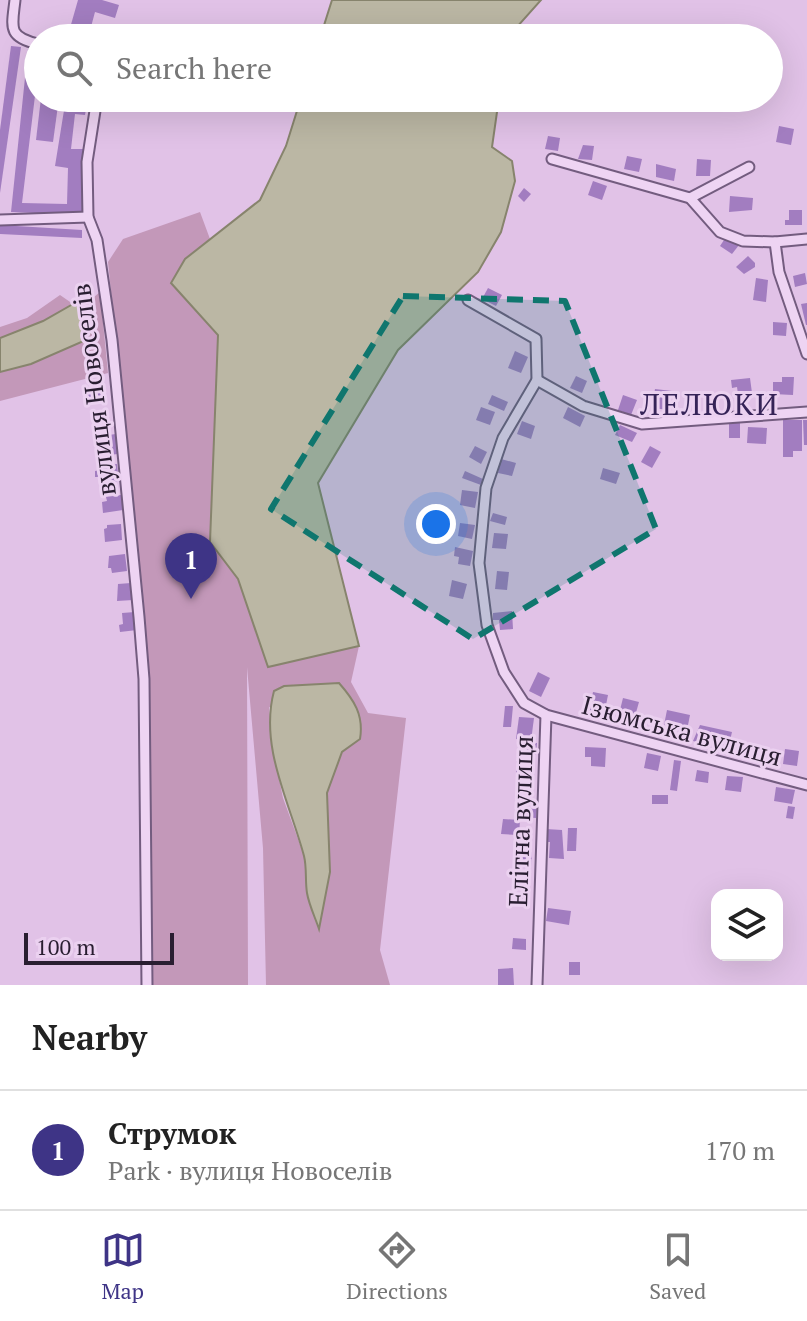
<!DOCTYPE html>
<html lang="en">
<head>
<meta charset="utf-8">
<style>
  body { margin:0; font-family:"PT Serif",serif; background:#f6f6f6; color:#222 }
  .controls { position:absolute; right:24px; bottom:24px; display:grid; overflow:hidden; border-radius:16px; box-shadow:0 8px 32px #0002 }
  .controls button { width:72px; height:72px; display:grid; place-items:center; padding:0; border:0; border-bottom:2px solid #e0e0e0; background:#fff; color:#222; font:40px sans-serif }
  .scale { position:absolute; left:24px; bottom:20px; width:150px; box-sizing:border-box; padding-left:8px; border:4px solid #291e31; border-top:0; font-size:22px; line-height:28px; white-space:nowrap; color:#291e31; -webkit-text-stroke:6px #ebd1f0; paint-order:stroke }
  .you { position:absolute; left:436px; top:524px; width:28px; height:28px; margin:-20px; border:6px solid #fff; border-radius:50%; background:#1a73e8; box-shadow:0 0 0 12px #1a73e833 }
  .badge { display:grid; place-items:center; width:52px; height:52px; border-radius:50%; background:#3e3486; color:#fff; font-size:26px; font-weight:700 }
  .pin { position:absolute; translate:-50% -66px; filter:drop-shadow(0 2px 4px #0008) }
  .pin::after { content:''; position:absolute; top:42px; width:28px; height:24px; background:inherit; clip-path:polygon(0 0,100% 0,50% 100%) }
  .list { margin:0; padding:0; list-style:none }
  h2 { display:flex; justify-content:space-between; align-items:center; height:104px; margin:0; padding:0 32px; font-size:34px }
  h2 small { font-size:26px; font-weight:400; color:#767676 }
  .list li { display:grid; grid-template-columns:52px 1fr auto; gap:24px; align-items:center; box-sizing:border-box; height:120px; padding:0 32px; border-top:2px solid #e0e0e0 }
  .list b { display:block; font-size:30px; white-space:nowrap }
  .list p { margin:0; font-size:26px; white-space:nowrap; color:#767676 }
  .list em { font-size:26px; font-style:normal; color:#767676 }
  .icon { flex:none; width:44px; height:44px; fill:none; stroke:currentColor; stroke-width:2; stroke-linecap:round; stroke-linejoin:round }
  .map { position:relative; flex:none; width:807px; height:985px; overflow:hidden }
  .search { position:absolute; background:#fff; box-shadow:0 8px 32px #0002; left:24px; right:24px; top:24px; height:88px; display:flex; align-items:center; gap:20px; box-sizing:border-box; padding:0 28px; border-radius:44px; color:#767676; font-size:30px }
  .sheet { height:224px; background:#fff }
  nav { display:flex; justify-content:space-around; align-items:center; box-sizing:border-box; height:112px; border-top:2px solid #e0e0e0; background:#fff; font-size:22px; color:#767676 }
  nav a { display:grid; justify-items:center; gap:4px }
  nav .on { color:#3e3486 }
  .map>svg:first-child { display:block }
</style>
</head>
<body>
<div class="map">
<svg width="807" height="985" viewBox="0 0 807 985">
  <rect width="100%" height="100%" fill="#e1c2e7"/>
  <g fill="#c398b9" fill-rule="evenodd">
    <path d="M200,212l10,27 -25,20 -14,24 47,52 -8,207 28,37 30,87 91,-20 -8,36 17,31 38,5 -26,232 10,35h-124l-3,-137 -16,-181 1,318h-101l3,-305 -42,-418 15,-23zM269,707l90,32 -17,13 -15,41 3,79 -23,23 -2,-37 -22,-60 -10,-49z"/>
    <path d="M100,292l8,81 -108,28v-29l31,-8 55,-50 -4,-7z"/>
    <path d="M60,295l13,9 -30,17 -43,17v-11l27,-9z"/>
  </g>
  <g fill="#bbb7a4" stroke="#87846d" stroke-width="2">
    <path d="M332,0h209l-34,38h-187z"/>
    <path d="M301,98h198l-7,49 20,14 3,20 -14,51 -23,40 -80,78 -80,133 41,163 -91,21 -30,-88 -28,-37 8,-207 -47,-52 14,-24 75,-59 26,-54z"/>
    <path d="M73,304l9,3 8,26 -4,7 -55,24 -31,8v-34l43,-17z"/>
    <path d="M339,683c15,17 25,32 21,56l-18,13 -15,41 3,79 -11,57c-4,-12 -10,-24 -12,-36 -2,-12 0,-25 -3,-37 -14,-53 -45,-109 -30,-165l10,-5z"/>
  </g>
  <g fill="#a27dc0">
    <path d="M78,0h24l17,5 -4,13 -20,-6 -7,26h-17l-3,-3z"/>
    <path d="M11,46l10,1 -21,146v-63z"/>
    <path d="M28,49l10,2v20l-16,132 45,1 1,-36 -13,-2 11,-68h22l-3,17 -10,-1 -4,35h13l-1,66 -72,-3z"/>
    <path d="M41,98h18l-6,44 -17,-2z"/>
    <path d="M779,126l15,3 -3,16 -15,-3z"/>
    <path d="M548,136l12,2 -2,13 -13,-2z"/>
    <path d="M583,145l11,1 -2,14 -14,-1z"/>
    <path d="M627,156l15,3 -3,13 -15,-3z"/>
    <path d="M697,159l14,1 -1,16h-14z"/>
    <path d="M656,164l20,5 -2,12 -18,-4z"/>
    <path d="M593,181l14,5 -5,14 -14,-5z"/>
    <path d="M524,188l7,6 -7,8 -6,-6z"/>
    <path d="M730,196l23,2 -1,12 -23,2z"/>
    <path d="M789,210h13v15h-17v-5h4z"/>
    <path d="M0,225l82,5v8l-82,-4z"/>
    <path d="M726,237l13,8 -7,9 -12,-8z"/>
    <path d="M748,256l7,7v4l-11,7 -8,-7z"/>
    <path d="M805,273l2,11 -12,3 -2,-11z"/>
    <path d="M756,278l12,2 -2,22 -13,-2z"/>
    <path d="M488,288l14,7 -6,11 -14,-7z"/>
    <path d="M807,303v22h-1l-5,-21z"/>
    <path d="M773,322l14,1 -1,13 -13,-1z"/>
    <path d="M515,351l13,6 -7,16 -13,-5z"/>
    <path d="M576,376l11,5 -5,12 -12,-5z"/>
    <path d="M782,377h12l-1,18 -20,-1v-12h9z"/>
    <path d="M750,378l2,15 -14,1 -1,-7 -5,1 -1,-8z"/>
    <path d="M100,385l2,17 -15,2 -3,-17z"/>
    <path d="M655,389l17,2 -3,19 -17,-2z"/>
    <path d="M492,395l16,7 -4,9 -16,-7z"/>
    <path d="M623,395l14,5 -6,15 -13,-5z"/>
    <path d="M481,407l14,5 -5,13 -14,-5z"/>
    <path d="M568,407l17,9 -5,11 -17,-9z"/>
    <path d="M783,420h19v31h-9v6h-10z"/>
    <path d="M803,420h4v25h-3z"/>
    <path d="M522,421l13,5 -4,13 -14,-5z"/>
    <path d="M729,422l11,1v15h-11z"/>
    <path d="M620,425l17,8 -5,9 -17,-7z"/>
    <path d="M748,427l19,1 -1,16 -19,-1z"/>
    <path d="M116,434l2,20 -21,2 -1,-15h5v-5z"/>
    <path d="M475,446l12,6 -6,12 -12,-7z"/>
    <path d="M650,446l11,6 -9,16 -11,-6z"/>
    <path d="M501,459l15,4 -4,13 -14,-3z"/>
    <path d="M117,464l2,17 -18,3 -1,-7h-5v-6l5,-1 -1,-4z"/>
    <path d="M603,468l17,5 -4,11 -16,-5z"/>
    <path d="M465,471l18,8 -2,6 -19,-7z"/>
    <path d="M462,490l16,2 -3,16 -15,-3z"/>
    <path d="M121,495l2,15 -20,3 -1,-11 5,-1 -1,-4z"/>
    <path d="M493,513l14,4 -2,8 -15,-4z"/>
    <path d="M460,523l15,2 -3,14 -14,-3z"/>
    <path d="M121,524l1,16 -17,2 -1,-13 3,-1v-3z"/>
    <path d="M494,533l14,1 -2,15 -14,-1z"/>
    <path d="M455,547l18,4 -3,15 -12,-2 1,-7 -5,-1z"/>
    <path d="M125,554l2,17 -15,2 -1,-5h-3l1,-12z"/>
    <path d="M497,571l12,1 -2,18 -12,-1z"/>
    <path d="M452,580l15,4 -4,15 -14,-3z"/>
    <path d="M131,583l2,17 -16,1 1,-17z"/>
    <path d="M512,611l1,18 -13,1 -1,-10h-6v-7z"/>
    <path d="M135,612l2,18 -17,2 -1,-7 4,-1 -1,-11z"/>
    <path d="M538,672l12,6 -9,19 -12,-6z"/>
    <path d="M593,692l15,3 -4,20 -15,-3z"/>
    <path d="M623,698l16,4 -6,21 -15,-5z"/>
    <path d="M505,706h8l-2,21h-8z"/>
    <path d="M667,710l23,5 -3,15 -23,-5z"/>
    <path d="M519,717l15,1 -3,23 -15,-2z"/>
    <path d="M700,725l32,7 -4,17 -15,-3 1,-8 -9,-2 -2,8 -10,-3z"/>
    <path d="M519,742l18,1 -1,12 -18,-1z"/>
    <path d="M732,745l5,1 -2,10 -6,-1z"/>
    <path d="M585,747l21,1 -1,19 -14,-1v-9h-6z"/>
    <path d="M785,749l14,2 -2,15 -14,-2z"/>
    <path d="M647,753l14,3 -3,15 -14,-3z"/>
    <path d="M674,760l7,1 -4,30 -7,-1z"/>
    <path d="M516,761h15l-1,17h-14z"/>
    <path d="M697,770l12,2 -1,11 -13,-2z"/>
    <path d="M727,776l16,1 -2,15 -16,-2z"/>
    <path d="M776,787l19,3 -3,14 -18,-3z"/>
    <rect x="652" y="795" width="16" height="9"/>
    <path d="M788,806l7,1 -2,12 -7,-1z"/>
    <path d="M523,808l14,1 -1,9 -13,-1z"/>
    <path d="M503,819l17,1 -1,15 -18,-1z"/>
    <path d="M568,828h9l-1,23h-9z"/>
    <path d="M546,829l16,1 2,29 -15,-1 1,-16h-5z"/>
    <path d="M517,851l15,1 -1,16 -16,-1z"/>
    <path d="M515,894l15,1 -1,11 -15,-1z"/>
    <path d="M548,908l23,3 -2,14 -23,-4z"/>
    <path d="M513,938l13,1v11l-14,-1z"/>
    <rect x="569" y="962" width="11" height="13"/>
    <path d="M513,968l1,17h-16v-16z"/>
  </g>
  <g fill="none" stroke-linecap="round" stroke-linejoin="round">
    <defs>
      <g id="street">
        <path d="M15,0c-3,27 -8,37 23,44"/>
        <path d="M97,98l-10,64 1,55 9,23 15,100 27,277 5,62 3,306"/>
        <path d="M552,159l138,39 30,34 23,9 32,1 32,-3"/>
        <path d="M690,198l59,-31"/>
        <path d="M0,220l88,-3"/>
        <path d="M775,242l4,30 28,82"/>
        <path d="M468,300l68,39 1,41 -34,58 -17,50 -7,75 8,62 17,47 20,31 22,12 261,70"/>
        <path d="M537,380l46,26 59,18 165,-12"/>
        <path d="M537,985l9,-270"/>
      </g>
    </defs>
    <use href="#street" stroke="#735c7f" stroke-width="13"/>
    <use href="#street" stroke="#eed4f3" stroke-width="9"/>
  </g>
  <path fill="#0f766e" fill-opacity="0.2" stroke="#0f766e" stroke-width="6" stroke-dasharray="16 10" stroke-linejoin="round" d="M403,296l162,5 91,228 -183,110 -202,-130z"/>
  <g text-anchor="middle" dominant-baseline="central" stroke-width="6" stroke-linejoin="round" paint-order="stroke">
    <g font-size="26" fill="#291e31" stroke="#ebd1f0">
      <text transform="translate(93 390) rotate(-97)">вулиця Новоселів</text>
      <text transform="translate(682 730) rotate(15)">Ізюмська вулиця</text>
      <text transform="translate(520 821) rotate(-88)">Елітна вулиця</text>
    </g>
    <g font-size="30" letter-spacing="2" fill="#352357" stroke="#ebd1f0">
      <text x="710" y="404">ЛЕЛЮКИ</text>
    </g>
  </g>
</svg>
<div class="controls">
<button><svg class="icon" aria-label="layers" viewBox="0 0 24 24"><path d="M12 4l9 5-9 5-9-5zM3 14l9 5 9-5"/></svg></button>
</div>
<div class="scale">100 m</div>
<div class="you"></div>
<div class="pin badge" style="left:191px;top:599px">1</div>
<div class="search"><svg class="icon" aria-label="search" viewBox="0 0 24 24"><circle cx="10" cy="10" r="6"/><path d="M15 15l6 6"/></svg>Search here</div>
</div>
<section class="sheet">
<h2>Nearby<small></small></h2>
<ul class="list">
<li><span class="badge">1</span><div><b>Струмок</b><p>Park · вулиця Новоселів</p></div><em>170 m</em></li>
</ul>
</section>
<nav>
<a class="on"><svg class="icon" aria-label="map" viewBox="0 0 24 24"><path d="M3 6l6-2 6 2 6-2v14l-6 2-6-2-6 2zM9 4v14M15 6v14"/></svg>Map</a>
<a><svg class="icon" aria-label="directions" viewBox="0 0 24 24"><path d="M12 3l9 9-9 9-9-9zM9 14v-3h6M13 9l2 2-2 2"/></svg>Directions</a>
<a><svg class="icon" aria-label="saved" viewBox="0 0 24 24"><path d="M7 4h10v16l-5-4-5 4z"/></svg>Saved</a>
</nav>
</body>
</html>
